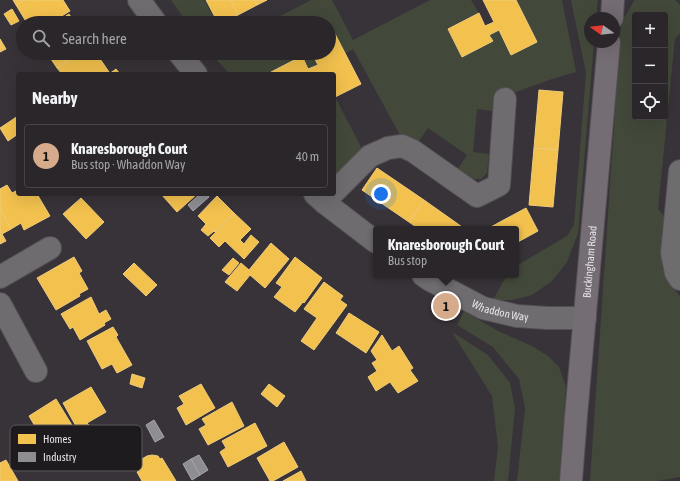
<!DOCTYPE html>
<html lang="en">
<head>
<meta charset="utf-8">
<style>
  body { margin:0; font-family:"Asap Condensed",sans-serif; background:#363236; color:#f1f3f6 }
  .controls { position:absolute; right:12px; top:12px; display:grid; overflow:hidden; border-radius:4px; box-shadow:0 4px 16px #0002 }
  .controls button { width:36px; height:36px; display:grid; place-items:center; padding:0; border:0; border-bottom:1px solid #464347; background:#2a262a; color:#f1f3f6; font:20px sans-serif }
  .compass { position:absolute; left:584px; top:12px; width:36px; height:36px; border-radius:50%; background:#2a262a; box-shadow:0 4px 16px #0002; rotate:284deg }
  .you { position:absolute; left:381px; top:194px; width:14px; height:14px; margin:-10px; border:3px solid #fff; border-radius:50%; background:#1a73e8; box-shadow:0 0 0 6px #1a73e833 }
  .badge { display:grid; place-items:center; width:26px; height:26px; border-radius:50%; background:#d6ab8b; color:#111; font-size:13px; font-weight:700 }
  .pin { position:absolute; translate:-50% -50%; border:2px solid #fff; box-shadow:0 1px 4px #0006 }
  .popup { position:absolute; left:373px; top:226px; width:146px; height:52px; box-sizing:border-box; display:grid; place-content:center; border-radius:4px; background:#2a262a; filter:drop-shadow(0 1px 3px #0005); font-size:13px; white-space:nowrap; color:#a5a5a8 }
  .popup b { font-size:15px; color:#f1f3f6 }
  .popup::after { content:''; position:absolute; left:50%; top:100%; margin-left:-8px; border:8px solid transparent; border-top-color:#2a262a }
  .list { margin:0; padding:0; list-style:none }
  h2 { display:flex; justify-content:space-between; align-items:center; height:52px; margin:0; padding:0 16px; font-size:17px }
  h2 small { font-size:13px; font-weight:400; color:#a5a5a8 }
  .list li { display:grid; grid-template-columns:26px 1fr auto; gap:12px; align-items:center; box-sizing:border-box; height:64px; margin:0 8px 8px; padding:0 8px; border:1px solid #464347; border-radius:4px }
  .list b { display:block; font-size:15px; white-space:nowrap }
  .list p { margin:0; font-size:13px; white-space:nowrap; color:#a5a5a8 }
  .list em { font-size:13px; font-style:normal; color:#a5a5a8 }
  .icon { flex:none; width:22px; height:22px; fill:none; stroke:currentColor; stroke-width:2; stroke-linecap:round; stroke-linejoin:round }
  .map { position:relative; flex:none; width:680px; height:481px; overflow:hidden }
  .search { position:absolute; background:#2a262a; box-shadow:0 4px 16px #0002; left:16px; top:16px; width:320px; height:44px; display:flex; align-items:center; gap:10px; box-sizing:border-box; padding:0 14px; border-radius:22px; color:#a5a5a8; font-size:15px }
  .panel { position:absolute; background:#2a262a; box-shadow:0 4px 16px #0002; left:16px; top:72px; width:320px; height:124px; border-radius:4px }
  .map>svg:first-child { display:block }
</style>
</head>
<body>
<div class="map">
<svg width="680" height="481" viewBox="0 0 680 481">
  <rect width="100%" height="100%" fill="#383338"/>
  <g fill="#42493a" fill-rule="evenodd">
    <path d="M171,0h33l13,23h-21l-5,-6 -5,4z"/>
    <path d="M311,0h21l21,40 77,-40h41l8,13 -31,16 14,28 30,-16 -3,-6 10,-5 12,25 26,-13 -21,-42h46l14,72 -24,7 -58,21 -2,11 -15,-2 -4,43 16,2 -2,19 -6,6h-10l-13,-10 9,-14 -39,-27 -9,13 -19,-6 -47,-86 -8,5 -13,-25 -3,1v-7h-62z"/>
    <path d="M571,0h27l-2,18h-6v24h4l-16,191 -11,29 -15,19 -20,14 -20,5h-19l14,-25h9v-9l51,-30 7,-11 12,-152z"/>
    <path d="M635,0h40l5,5v28l-5,5 -17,171 8,10 -4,48 11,21 7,8v181l-23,4h-67l31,-458 13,-22zM635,15h30v102h-30z"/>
    <path d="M210,53h102l6,12 -10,4 -7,-13 -30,16 1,2h-42z"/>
    <path d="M334,95l28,54 -28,28z"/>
    <path d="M464,311l34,20 34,15 16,10 11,11 7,20 -2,32 -5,62h-42l8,-73 -6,-29 -26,-32 -36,-22z"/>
    <path d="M452,332l36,23 22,28 5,25 -7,73h-14l4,-34 -6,-51z"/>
  </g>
  <g fill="#f2c14e" stroke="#efcb7c">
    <path d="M13,0h12l-9,5z"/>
    <path d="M25,0h38l7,11 -20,12h-23l-11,-18z"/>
    <path d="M206,0h25l7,15 -14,8h-6z"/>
    <path d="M231,0h24l2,5 -19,10z"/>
    <path d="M255,0h12l-10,5z"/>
    <path d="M483,0h33l21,42 -26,13 -12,-25 -10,5 4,6 -31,16 -14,-28 31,-16 6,13 9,-4z"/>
    <path d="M12,9l7,12 -8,4 -7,-11z"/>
    <path d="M69,14l6,9h-20z"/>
    <path d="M332,28l29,56 -26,13 -1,-2v-21h-11l-1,-1 -2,1h-48l-1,-2 31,-16 6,13 10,-4 -6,-12h17v-23z"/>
    <path d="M0,39l6,10 -6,3z"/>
    <path d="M47,53h32l-22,15z"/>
    <path d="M79,53h17l13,19 -3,2h-44l-5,-6z"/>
    <path d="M116,69l4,5h-11z"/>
    <path d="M539,90l24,2 -5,58 -24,-2z"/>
    <path d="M18,116v18l-10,7 -8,-13z"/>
    <path d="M534,148l24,2 -5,57 -24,-2z"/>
    <path d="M377,168l47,32 -15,22 -47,-32z"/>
    <path d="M7,185l5,8 6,-3v4h19l13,22 -26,14 -3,-7 -10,6 -11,-20v-20z"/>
    <path d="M161,194h36l-20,18z"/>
    <path d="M217,196l17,17 -19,19 -1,-1 -6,5 -7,-6 5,-6 -8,-8z"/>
    <path d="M81,198l23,24 -18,17 -23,-25z"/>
    <path d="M424,200l41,29h-46l-10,-7z"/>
    <path d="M526,208l12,23 -22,12v-14h-29z"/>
    <path d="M0,209l11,20 -9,5 4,7 -6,3z"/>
    <path d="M234,213l17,16 -11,11 4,4 7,-9 8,7 -15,17 -19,-18 -6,6 -9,-9z"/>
    <path d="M271,243l18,16 -24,29 -15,-13 -13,16 -12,-9 16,-19 8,7z"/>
    <path d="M74,257l8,14 -3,2 9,16 -9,5 1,2 -24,14 -19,-32z"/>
    <path d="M295,257l27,21 -18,25 -1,-1 -8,10 -21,-15 8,-10 -6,-4z"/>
    <path d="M233,258l6,5 -10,12 -7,-5z"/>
    <path d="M134,263l23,22 -11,11 -23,-22z"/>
    <path d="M324,282l19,14 -3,4 7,5 -33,45 -13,-9 16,-23 -13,-9z"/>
    <path d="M91,297l8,17 7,-4 5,9 -7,4 1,2 -25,15 -7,-13 -3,2 -9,-15z"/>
    <path d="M349,313l30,19 -13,21 -30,-20z"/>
    <path d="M113,327l5,8 -2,2 16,28 -15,8 -5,-9 -10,5 -15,-28z"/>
    <path d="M382,335l10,16 7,-5 14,22 -3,2 8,11 -20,12 -8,-11 -14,9 -8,-14 9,-6 -5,-8 5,-3 -6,-9z"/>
    <path d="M132,374l13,4 -3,10 -12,-4z"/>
    <path d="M201,384l14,24 -29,17 -9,-17 7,-4 -5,-8z"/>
    <path d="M269,384l16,12 -8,11 -16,-13z"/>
    <path d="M91,387l15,25 -19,11 2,2 -9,5 -1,-2h-2l-14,-25z"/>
    <path d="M56,399l22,36 -11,6 4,6 -18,10 -24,-41z"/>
    <path d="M232,402l12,24 -36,19 -9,-16 7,-4 -4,-6z"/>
    <path d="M255,423l12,23 -39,21 -8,-15 6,-4 -4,-7z"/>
    <path d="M284,442l14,25 -25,14h-3l-13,-23z"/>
    <path d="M152,455l6,1 2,3 2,-1 14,23h-34l-5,-9 2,-1 -4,-8 12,-7z"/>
    <path d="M6,460l12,21h-18v-18z"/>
    <path d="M301,471l5,10h-23z"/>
  </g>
  <g fill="#8d8d92" stroke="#a8a6ac">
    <path d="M200,194h6l3,3 -16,14 -5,-6z"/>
    <path d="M154,420l10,17 -9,5 -9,-17z"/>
    <path d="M199,455l9,15 -8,5 -9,-16z"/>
    <path d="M191,459l9,16 -8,5 -9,-16z"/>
  </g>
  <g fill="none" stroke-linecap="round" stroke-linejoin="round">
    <defs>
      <g id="minor">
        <path d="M680,171l-8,82 4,20 4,6"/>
        <path d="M334,192l36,-36 18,-8 14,-2 11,5 64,45 22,-11 6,-86"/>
        <path d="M0,277l50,-29"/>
        <path d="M0,304l36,67"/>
      </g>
      <g id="tertiary">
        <path d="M139,0l17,23"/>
        <path d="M179,53l17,21"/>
        <path d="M315,194l10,9 51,39"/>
        <path id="s1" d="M423,275l7,5 53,28 34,8 30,2h38"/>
      </g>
      <g id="secondary">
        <path d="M612,18l1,-18"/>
        <path id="s2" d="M571,481l5,-65 33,-374"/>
      </g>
    </defs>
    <use href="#minor" stroke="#544f54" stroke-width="24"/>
    <use href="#tertiary" stroke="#544f54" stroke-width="24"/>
    <use href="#secondary" stroke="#544f54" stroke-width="24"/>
    <use href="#minor" stroke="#6f6c6f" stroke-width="22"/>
    <use href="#tertiary" stroke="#6f6c6f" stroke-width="22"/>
    <use href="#secondary" stroke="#746d73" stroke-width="22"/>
  </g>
  <g text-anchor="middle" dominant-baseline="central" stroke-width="4" stroke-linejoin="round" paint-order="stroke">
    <g font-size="11" fill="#e7e2e7" stroke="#1e1b1e">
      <text stroke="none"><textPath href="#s2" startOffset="220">Buckingham Road</textPath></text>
      <text stroke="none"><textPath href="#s1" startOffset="86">Whaddon Way</textPath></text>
    </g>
  </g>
  <rect x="10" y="425" width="132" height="46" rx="6" fill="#1e1b1e" stroke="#5a575a" stroke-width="1"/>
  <rect x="18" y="434" width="18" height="10" fill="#f2c14e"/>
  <rect x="18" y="452" width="18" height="10" fill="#8d8d92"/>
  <g font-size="11" fill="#e7e2e7">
    <text x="43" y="443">Homes</text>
    <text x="43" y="461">Industry</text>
  </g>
</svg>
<div class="controls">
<button>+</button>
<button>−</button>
<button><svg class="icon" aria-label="locate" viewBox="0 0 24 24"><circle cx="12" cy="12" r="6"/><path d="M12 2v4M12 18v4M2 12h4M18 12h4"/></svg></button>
</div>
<svg class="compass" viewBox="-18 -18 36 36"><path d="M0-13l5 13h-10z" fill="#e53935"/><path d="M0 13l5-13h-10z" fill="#a5a5a8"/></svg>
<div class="you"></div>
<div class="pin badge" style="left:446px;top:306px">1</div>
<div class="popup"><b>Knaresborough Court</b>Bus stop</div>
<div class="search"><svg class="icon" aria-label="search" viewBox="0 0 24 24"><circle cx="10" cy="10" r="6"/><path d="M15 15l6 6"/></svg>Search here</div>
<section class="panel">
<h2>Nearby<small></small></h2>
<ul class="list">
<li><span class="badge">1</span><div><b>Knaresborough Court</b><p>Bus stop · Whaddon Way</p></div><em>40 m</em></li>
</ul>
</section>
</div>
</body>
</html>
